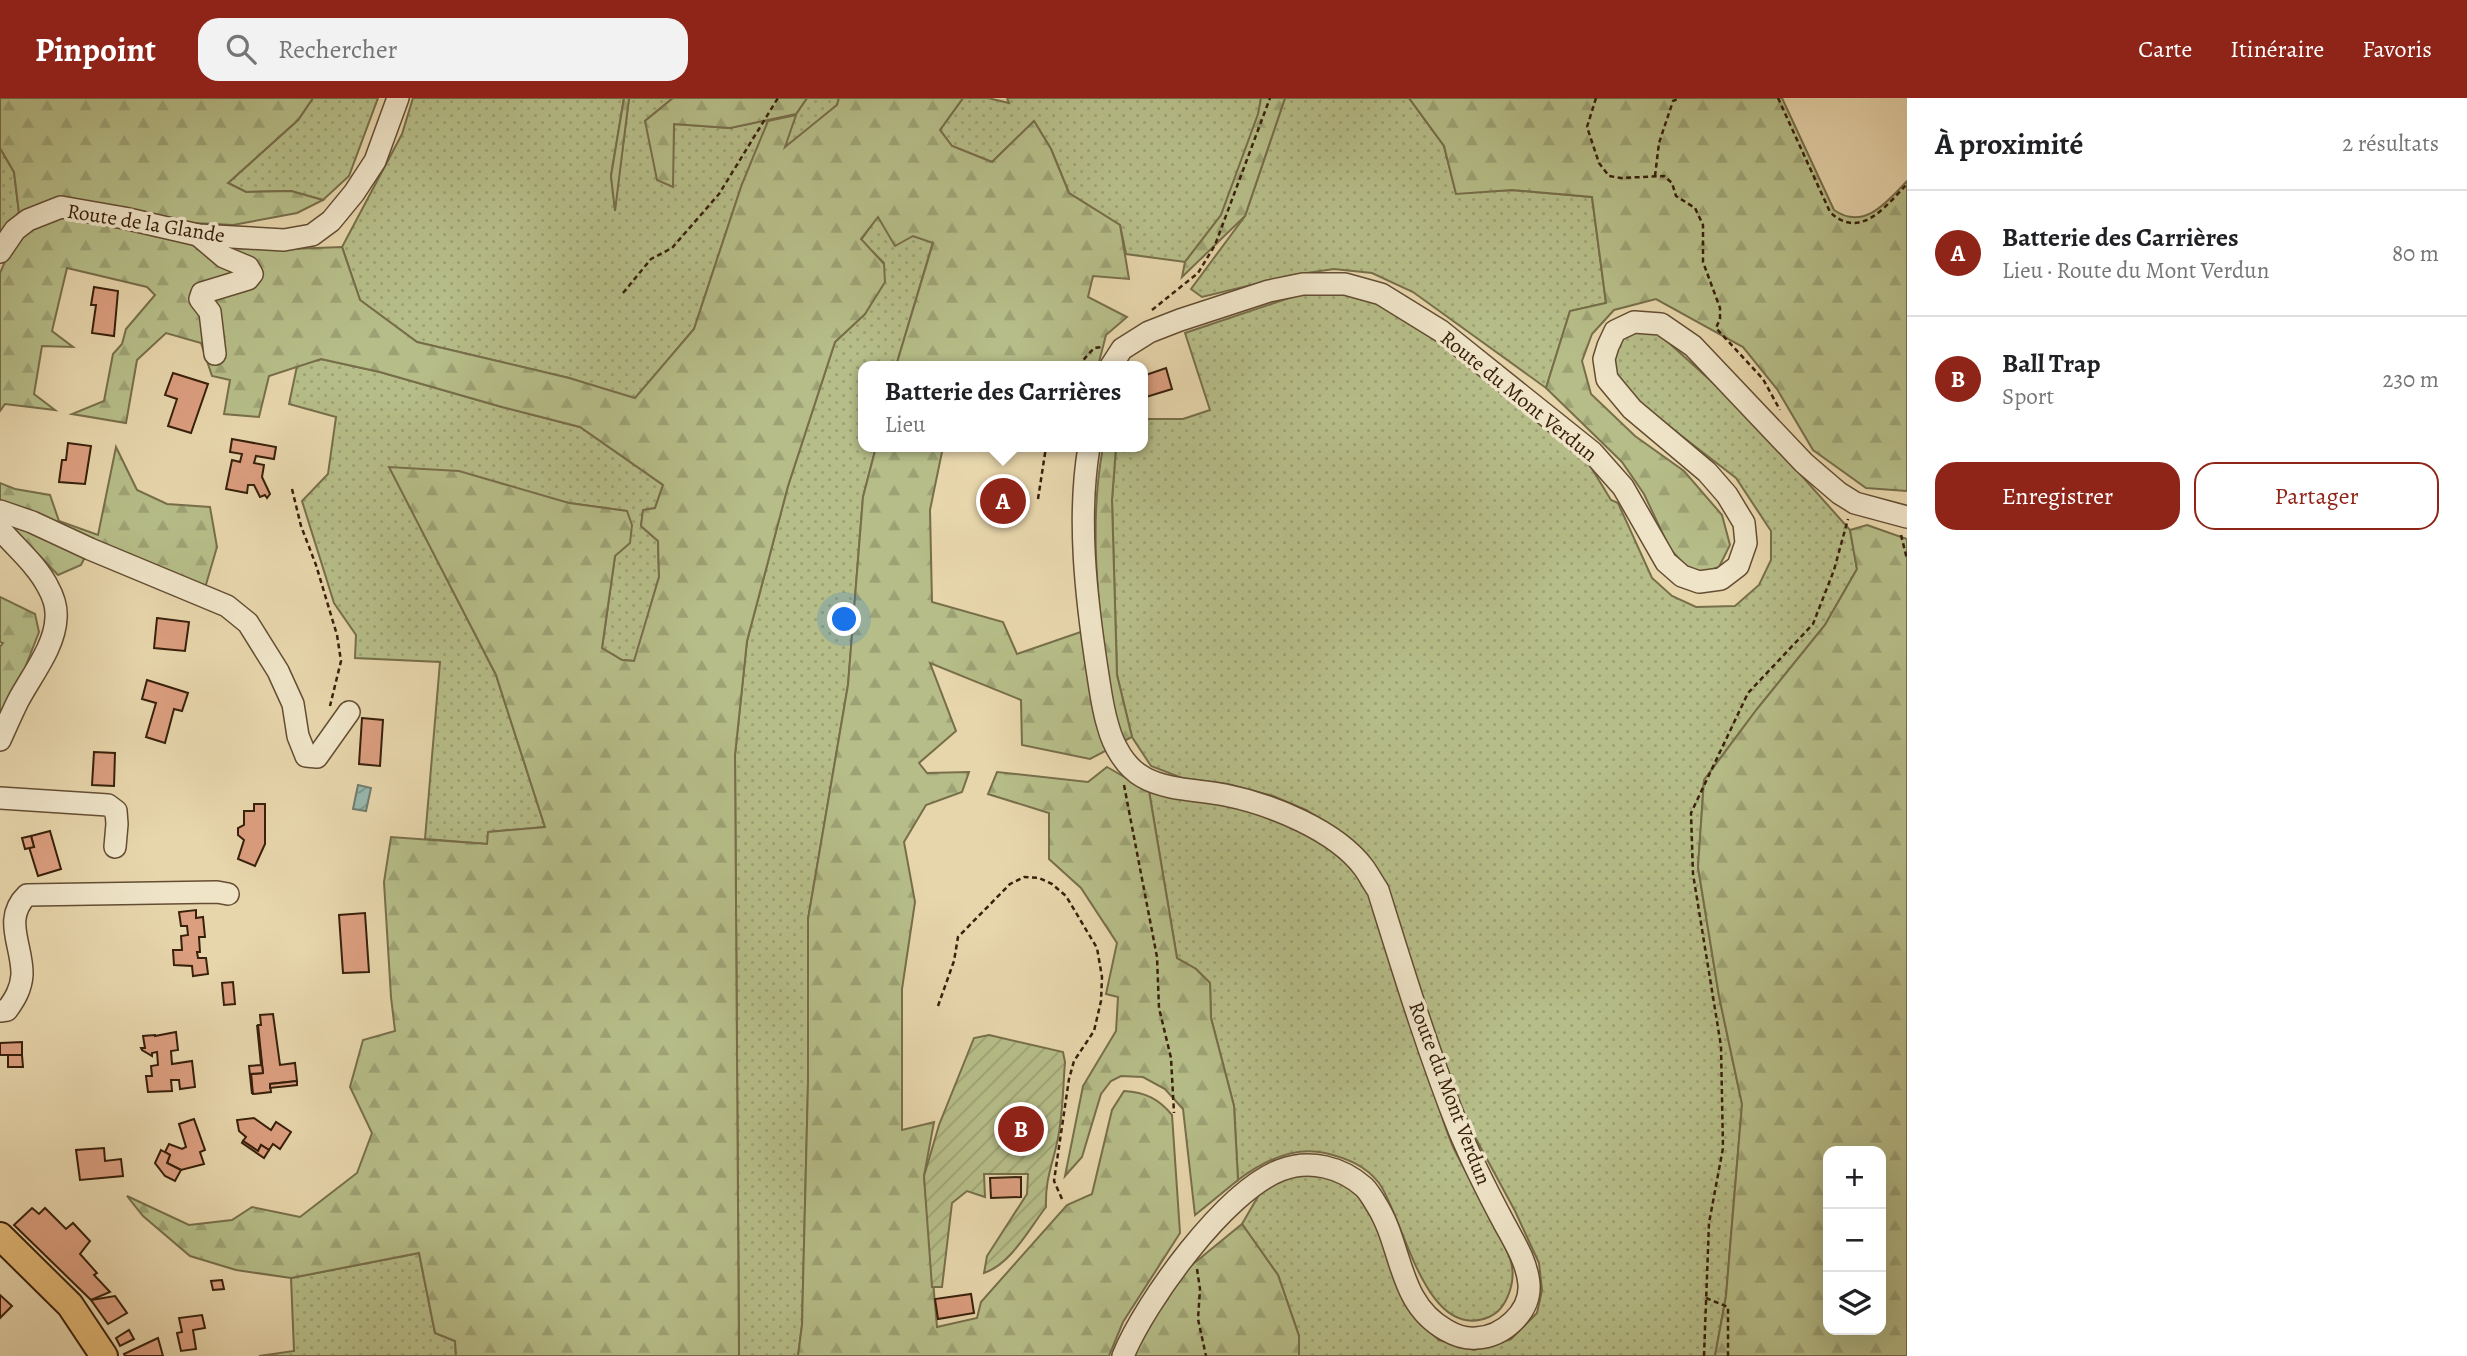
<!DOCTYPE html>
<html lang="fr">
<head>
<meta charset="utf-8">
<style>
  body { margin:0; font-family:Alegreya,serif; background:#f2f2f2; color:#202124 }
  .controls { position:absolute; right:21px; bottom:21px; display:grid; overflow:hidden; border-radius:14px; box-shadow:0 7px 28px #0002 }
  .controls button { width:63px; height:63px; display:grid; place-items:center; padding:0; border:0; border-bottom:2px solid #e0e0e0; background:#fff; color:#202124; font:35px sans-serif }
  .you { position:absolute; left:845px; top:522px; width:24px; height:24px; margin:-18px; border:5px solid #fff; border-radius:50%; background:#1a73e8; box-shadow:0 0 0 10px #1a73e833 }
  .badge { display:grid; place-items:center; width:46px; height:46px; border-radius:50%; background:#8f2418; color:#fff; font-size:23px; font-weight:700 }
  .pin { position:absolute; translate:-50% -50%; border:4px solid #fff; box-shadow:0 2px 7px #0006 }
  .popup { position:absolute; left:858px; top:263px; width:290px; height:91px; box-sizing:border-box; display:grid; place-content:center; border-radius:14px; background:#fff; filter:drop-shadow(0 2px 5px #0005); font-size:23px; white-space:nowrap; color:#757577 }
  .popup b { font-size:26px; color:#202124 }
  .popup::after { content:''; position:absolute; left:50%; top:100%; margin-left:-14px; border:14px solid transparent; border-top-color:#fff }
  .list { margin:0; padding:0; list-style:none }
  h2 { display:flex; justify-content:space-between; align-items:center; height:91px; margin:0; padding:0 28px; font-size:30px }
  h2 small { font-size:23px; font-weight:400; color:#757577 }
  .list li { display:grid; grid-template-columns:46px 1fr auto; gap:21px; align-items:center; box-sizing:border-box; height:126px; padding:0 28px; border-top:2px solid #e0e0e0 }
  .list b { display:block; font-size:26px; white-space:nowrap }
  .list p { margin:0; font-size:23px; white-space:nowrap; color:#757577 }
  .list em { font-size:23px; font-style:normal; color:#757577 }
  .actions { display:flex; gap:14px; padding:21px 28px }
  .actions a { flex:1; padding:16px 0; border:2px solid #8f2418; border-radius:21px; text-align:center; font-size:24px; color:#8f2418 }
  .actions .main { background:#8f2418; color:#fff }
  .icon { flex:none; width:38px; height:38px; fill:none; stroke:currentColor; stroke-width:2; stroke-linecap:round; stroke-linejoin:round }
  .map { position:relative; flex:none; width:1907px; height:1258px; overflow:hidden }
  header { display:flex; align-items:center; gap:42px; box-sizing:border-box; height:98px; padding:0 35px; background:#8f2418; color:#fff }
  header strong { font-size:33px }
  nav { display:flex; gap:38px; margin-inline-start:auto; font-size:24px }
  .search { width:490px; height:63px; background:#f2f2f2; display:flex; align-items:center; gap:18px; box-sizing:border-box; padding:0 24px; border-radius:21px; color:#757577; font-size:26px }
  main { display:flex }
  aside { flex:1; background:#fff }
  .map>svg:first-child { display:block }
</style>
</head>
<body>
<header>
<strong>Pinpoint</strong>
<div class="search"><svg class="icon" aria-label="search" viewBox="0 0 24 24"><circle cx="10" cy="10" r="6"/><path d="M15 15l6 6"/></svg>Rechercher</div>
<nav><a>Carte</a><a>Itinéraire</a><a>Favoris</a></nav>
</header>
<main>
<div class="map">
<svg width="1907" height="1258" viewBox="0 0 1907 1258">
  <defs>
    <pattern id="grass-dots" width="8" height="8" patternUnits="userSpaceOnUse" patternTransform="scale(1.75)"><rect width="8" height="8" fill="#b6bd88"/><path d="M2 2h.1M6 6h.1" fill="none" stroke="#9da274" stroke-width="1.8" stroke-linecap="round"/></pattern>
    <pattern id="forest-firs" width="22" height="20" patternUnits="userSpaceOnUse" patternTransform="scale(1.75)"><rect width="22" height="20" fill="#b6bd88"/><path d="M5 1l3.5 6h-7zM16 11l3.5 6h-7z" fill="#9da274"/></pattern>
    <pattern id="garden-furrows" width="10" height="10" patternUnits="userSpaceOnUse" patternTransform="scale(1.75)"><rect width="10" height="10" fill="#b6bd88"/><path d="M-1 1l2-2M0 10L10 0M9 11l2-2" fill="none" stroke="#9da274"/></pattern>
    <pattern id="water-waves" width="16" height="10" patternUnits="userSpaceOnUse" patternTransform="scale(1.75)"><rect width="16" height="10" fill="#97b8ad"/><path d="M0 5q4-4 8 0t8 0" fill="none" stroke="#7c958b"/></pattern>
  </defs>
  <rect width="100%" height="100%" fill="#e7d5ab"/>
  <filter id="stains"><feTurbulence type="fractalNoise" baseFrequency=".00286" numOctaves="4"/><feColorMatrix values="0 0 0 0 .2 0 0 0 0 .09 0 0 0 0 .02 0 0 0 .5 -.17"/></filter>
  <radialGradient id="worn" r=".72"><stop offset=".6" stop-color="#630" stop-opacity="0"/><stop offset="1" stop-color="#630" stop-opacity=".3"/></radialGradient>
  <g fill="url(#grass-dots)" stroke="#776e4a" stroke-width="2">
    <path d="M313,0h65l-29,78 -26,24 -32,-9 -45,1 -18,-9 70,-63z"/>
    <path d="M413,0h211l-13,78 4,31 14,-109h44l-28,23 27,65 2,-62 56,4 66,-14 11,-16h32l-2,7 -95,79 -48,145 -59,70 -66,-21 -152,-36 -57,-42 -18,-53 60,-113z"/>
    <path d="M963,0h25l21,5 -2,-5h254l-2,16 -38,101 -36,47 -59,-8 -6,-29 -51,-32 -18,-44 -17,-28 -42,41 -40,-16 -12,-16z"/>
    <path d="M1285,0h124l35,48 12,47 56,-3 80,7 14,106 -36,8 -24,77 -133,-96 -41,-19 -38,-4 -41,6 -91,22 -11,-8 54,-73z"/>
    <path d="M0,50l14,24 5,41 -19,22z"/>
    <path d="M878,118l35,20 20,6 -37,124h-33v81h13l-13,50 -15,188 -40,234v164l-6,242 -4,31h-59l-4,-601 12,-114 41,-155 47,-144 30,-28 19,-51 -23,-23z"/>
    <path d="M1344,193l41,12 78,55 123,101 25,41 7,3 34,75 20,18 24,11 39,-1 24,-21 12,-25v-29l-35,-53 -92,-71 -30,-30 -4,-18 9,-22 16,-7 23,3 84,76 108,121 7,39 -32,56 -68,84 -53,71 -6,87 21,129 23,108 -16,192 -11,60h-416v-20l-21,-61 -36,-51 18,-31 24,-14 24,-7 31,9 17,12 14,22 11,20 19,54 17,31 22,20 35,10 37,-11 26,-26 5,-23 -3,-27 -24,-52 -40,-74 -25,-54 -64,-191 -51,-64 -29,-18 -33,-14 -45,-12 -46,-6 -31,-12 -19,-29 -15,-62 -5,-175 4,-53h27v-28h40l27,-9 -25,-77 119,-40z"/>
    <path d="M321,261l59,13 122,35 78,20 83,58 -8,23 -12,2 -2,16 17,15 1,36 -24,84 -13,-1 -20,-12 13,-92 12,-45 -58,-8 -179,-35 106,207 49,152 -56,5 -1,12 -63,-5 15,-177 -85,-4 1,-23 -22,-32 -32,-102 26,-27 8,-57 -47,-13 8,-38z"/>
    <path d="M1149,693l119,22 59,31 28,26 16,27c18,56 36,111 54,166 9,28 17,59 29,86 15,30 33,58 47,89 3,7 8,16 10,24 5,18 -3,47 -22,55 -64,27 -85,-99 -110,-134 -14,-18 -33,-25 -54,-30 -31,-7 -63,9 -87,27l-4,-74 -23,-88 -1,-35 -14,-14 -19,-11z"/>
    <path d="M419,1155l16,80 20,8 1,15h-197l35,-5 -3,-73z"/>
  </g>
  <g fill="url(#forest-firs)" stroke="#776e4a" stroke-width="2" fill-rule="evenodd">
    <path d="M0,0h313l-15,22 -70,63 18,9 45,-1 32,9 -26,13 -64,12 -41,-2 -131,-21 -42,11 -5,-41 -14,-24z"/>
    <path d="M624,0h5l-14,113 -4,-35z"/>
    <path d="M673,0h134l-11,16 -66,14 -56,-4 -1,63 -16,-7 -12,-59z"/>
    <path d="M839,0h124l-23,32 12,16 40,16 42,-41 17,28 18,44 51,32 9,54 -36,-3 -5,21 39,20 -21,18 -8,31h-202l37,-123 -20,-7 -18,10 -17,-29 -17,22 23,25 1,18 -20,32 -30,28 -47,144 -41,155 -12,114 4,601h-283l-1,-15 -20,-8 -16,-80 -128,25 -55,-8 -46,-14 -47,-40 -16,-20 62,29 43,-5 20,-13 48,10 57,-44 15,-40 -22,-46 13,-47 32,-9 -4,-34 -7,-115 7,-45 96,7 1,-12 57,-5 -49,-152 -107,-208 70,4 110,32 58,8 5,14 -2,18 -15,13 -13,92 20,12 12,1 25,-84 -1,-36 -17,-15 2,-16 12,-2 8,-23 -83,-58 -78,-20 -122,-35 -59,-13 -52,17 -10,41 -35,-3 6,-34 -18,-4 -11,-33 -35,-10 -29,27 -11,63 -54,-9 32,-13 9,-47 9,-10 4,-15 29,-34 -8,-8 -80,-19 -15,63 21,16 -31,-1 -8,48 21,16 -50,-6 -5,7v-138l14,-32 47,-29 228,37 53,-2 18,53 57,42 152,36 66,20 59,-69 48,-145 26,-63 28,-6 -11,32 52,-42z"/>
    <path d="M1261,0h24l-40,118 -63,61 3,-15 36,-47 37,-101z"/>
    <path d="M1409,0h373l52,112c30,21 53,-8 73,-29v310l-41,-3 -53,-38 -36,-61 -34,-42 -87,-48 -42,11 -22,24 -10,27 9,33 44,42 49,35 38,44 8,30 -11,22 -18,6 -16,-8 -15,-16 -26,-55 -22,-32 -76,-74 24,-77 36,-8 -14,-106 -80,-7 -56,4 -12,-48z"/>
    <path d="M116,349l21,43 30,14 43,3 7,40 -12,41 -113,-45 -11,22 -23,10 -44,-46 6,-19 -20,-9v-18l15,6 35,6 9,26 39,14z"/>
    <path d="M876,349h67l-13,63 2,92 71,20 14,32 84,-29c-6,-59 -9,-119 2,-178h13l-4,53 5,175 15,62 -42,22 -68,-14 -1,-45 -91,-37 26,68 -37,32 8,10 42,-1 -7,20 -36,13 -22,37 11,60 -13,87v141l32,-8 -10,54 13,151 40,-9 4,-16 86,-97 25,-11 20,-84 12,-19c21,1 35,8 48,24l8,118 -57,89 -14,34h-311l4,-31 6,-242v-164l40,-234 15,-188z"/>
    <path d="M1867,427l40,14v817h-192l11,-60 16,-192 -23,-108 -21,-129 6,-87 53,-71 68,-84 32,-56 -7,-39zM1828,1053h53v179h-53z"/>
    <path d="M0,499l35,17 4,18 -16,41 -23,46v-72l3,-4 -3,-1z"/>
    <path d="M1107,669l42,24 28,167 19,11 14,14 1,35 23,88 4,74 -43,35 -12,-106 -18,-20 -22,-12 -22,-1 -10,5 -10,13 -19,63 -17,19 18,-90 33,-55 2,-34 -12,-3 11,-51 -36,-55 -32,-29v-46l-61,-19 9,-22 91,10z"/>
    <path d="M1242,1126l36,51 21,61v20h-165l15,-32 38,-55z"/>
  </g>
  <path fill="url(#garden-furrows)" stroke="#776e4a" stroke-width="2" d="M989,937l74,17 2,10c-2,25 -2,51 -7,76 -5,26 -13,40 -12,69 -17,22 -35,57 -62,66l3,-17 40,-62 1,-20h-44l1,23 -18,-6 -15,12 -10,84h-10l-8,-111 15,-51 35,-87z"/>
  <path fill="url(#water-waves)" stroke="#717b6c" stroke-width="2" d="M358,687l13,3 -5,23 -13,-2z"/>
  <g fill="#db9e7f" stroke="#38200b" stroke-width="2">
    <path d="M94,189l24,4 -4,45 -22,-3 4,-28h-5z"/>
    <path d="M1166,270l6,21 -29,9v-22z"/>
    <path d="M173,275l35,11 -17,49 -23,-7 9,-27 -12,-4z"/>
    <path d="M232,341l44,8 -2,12 -18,-3 -2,7 10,2 -2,12 8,17 -3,4 -2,-3 -5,2 -6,-12h-6l-1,8 -21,-4 6,-29 8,2 2,-8 -12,-2z"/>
    <path d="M68,345l23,3 -6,38 -26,-2 3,-22h4z"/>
    <path d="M157,520l32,4 -4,29 -31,-3z"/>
    <path d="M147,582l41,13 -6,18 -8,-2 -9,34 -19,-6 10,-34 -14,-4z"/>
    <path d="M362,620l21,2 -3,46 -21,-2z"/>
    <path d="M94,654l21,1 -1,33 -22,-1z"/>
    <path d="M254,706h11v40l-10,22 -17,-7 6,-19 -6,-5v-7l6,-3v-14h10z"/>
    <path d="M50,733l11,38 -23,7 -9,-29h5l-3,-11z"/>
    <path d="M31,738l3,11 -9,2 -3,-11z"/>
    <path d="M196,812v8l7,-1 2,20h-6l1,15h-3l1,6h8l2,16 -15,2 -1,-10 -18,-1 -1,-15h9l-1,-14 7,-1 -1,-9h-6l-2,-14z"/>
    <path d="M365,815l4,59 -26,1 -4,-58z"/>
    <path d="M233,884l2,22 -11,1 -2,-22z"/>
    <path d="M273,916l7,51 15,-2 2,18 -27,3 1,8 -18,2 -2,-20 12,-1 -5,-48h3l-1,-10z"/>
    <path d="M257,927l6,48 -12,1 1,20 -3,-28 12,-1z"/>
    <path d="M176,934l2,18 -7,1 1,13 20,-3 3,26 -15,2 -1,-9h-8l1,11 -24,1 -2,-16h6l-1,-10 7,-1 -1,-13 -5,1v3l-10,-6 -1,-2h4l-2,-12 12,-1v1z"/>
    <path d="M22,944v13h-22v-12z"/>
    <path d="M8,957h14l1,12h-15z"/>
    <path d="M297,983v4l-27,3v-4z"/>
    <path d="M254,1020l17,12 5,-8 15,10 -11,17 -7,-5 -4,6 -8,-5 -3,6 -15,-10 3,-4 -7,-6 -2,-11z"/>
    <path d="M194,1021l11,31 -5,2 4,12 -23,6 -14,-7 3,-8 -5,-3 4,-8 13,5 4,-2 -7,-23z"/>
    <path d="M243,1043l15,10 3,-6 8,5 -5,8 -22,-15z"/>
    <path d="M104,1050l1,13 16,-2 2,17 -43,4 -4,-30z"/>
    <path d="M161,1052l9,5 -3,8 14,7 -6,11 -10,-5 -10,-13z"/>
    <path d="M1021,1079v20l-30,1 -1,-20z"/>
    <path d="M32,1110l7,6 6,-6 21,21 7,-6 17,18 -10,13 17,19 -3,2 16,17 -19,8 -77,-75z"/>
    <path d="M222,1182l2,9 -11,1 -2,-9z"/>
    <path d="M971,1196l3,19 -36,6 -3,-20z"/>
    <path d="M0,1197l12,11 -12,12z"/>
    <path d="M115,1198l12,17 -19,11 -17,-24z"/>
    <path d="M202,1217l3,13 -12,2 3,19 -15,2 -4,-18 5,-1 -3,-14z"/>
    <path d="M129,1232l5,9 -14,7 -4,-8z"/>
    <path d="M158,1240l5,18h-38l-1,-2z"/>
  </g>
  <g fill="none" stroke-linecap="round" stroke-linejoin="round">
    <defs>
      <g id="minor">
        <path d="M198,137l26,22 24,10 4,7 -4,5 -46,14 -2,6 10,13 5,42"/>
        <path d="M0,154l15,-22 13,-10 33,-13 63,11 74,17 86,5 28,-5 19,-14 23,-28 21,-32 23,-63"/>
        <path d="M1111,268l11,-17 27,-17 31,-12 89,-29 34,-7h42l36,10 60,37 151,121 31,35 43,75 16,14 17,6 22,-3 17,-13 8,-23 -2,-20 -17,-28 -20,-23 -75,-63 -25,-30 -3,-20 4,-13 7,-15 19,-9 27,2 32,22 111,117 35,30 16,10 52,14"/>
        <path d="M1089,349c-12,71 -3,150 8,222 3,18 5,38 11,57 5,19 17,41 35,51 22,13 57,13 82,18 45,9 111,35 139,73 5,7 9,15 14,22 25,80 50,162 81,240 13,31 28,61 44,91 10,19 24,40 26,63 2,28 -26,53 -53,54 -11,1 -20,-2 -30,-8 -49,-27 -43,-84 -70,-126 -3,-5 -7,-12 -12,-17 -23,-20 -54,-28 -83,-17 -56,21 -136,132 -158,186"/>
        <path d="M0,413l32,11 58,27 137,57 21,17 30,48 15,33 5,32 8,20 11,1 32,-45"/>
        <path d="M0,431c16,19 37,36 48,58 5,9 9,20 8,31 -1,29 -25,58 -38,83 -6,12 -12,26 -18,39"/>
        <path d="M0,700l108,7 8,6 1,13 -2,23"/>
        <path d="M0,913l7,-1c8,-11 14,-21 15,-35 1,-29 -20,-56 5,-80l190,-3 11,2"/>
      </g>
      <path id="major" d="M0,1138l70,69 34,51"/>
    </defs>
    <use href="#minor" stroke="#644d33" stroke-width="24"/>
    <use href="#major" stroke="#38200b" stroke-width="30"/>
    <g stroke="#38200b" stroke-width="2.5" stroke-dasharray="5 3.5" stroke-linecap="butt">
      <path d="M1596,0l-9,29 12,36 10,13 12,2 43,-2 8,7 4,13 19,12 8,17v37l17,46v11l-4,9 47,51 17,31"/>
      <path d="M1778,0l52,114c30,29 56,-6 77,-28"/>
      <path d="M1655,78l4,-33 14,-42 7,-3"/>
      <path d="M623,195l28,-34 21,-11 47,-54 59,-96"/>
      <path d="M1152,212l46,-37 17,-28 55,-147"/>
      <path d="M1078,268l16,-18 9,-1"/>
      <path d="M292,391l9,37 15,39 21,70 4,26 -11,45"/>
      <path d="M1038,401l8,-52"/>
      <path d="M1901,437l6,24"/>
      <path d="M1124,687l33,172 2,51 12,50 3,55"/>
      <path d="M938,908l16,-45 4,-24 52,-53 14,-7 15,1 13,6 14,12 31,52 5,29 -1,24 -7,30 -20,30 -5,18 -15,102 8,18"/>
      <path d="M1197,1171l3,20 -2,30 8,37"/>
      <path d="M1706,1200l22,9v49"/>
      <path d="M1704,1258l5,-133 14,-75 -2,-102 -28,-172 -2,-61 57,-120 65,-69 21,-54 14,-51"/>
    </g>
    <use href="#minor" stroke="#efe4c8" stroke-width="21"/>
    <use href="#major" stroke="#e4ba76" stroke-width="26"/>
  </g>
  <g text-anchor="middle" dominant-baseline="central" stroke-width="7" stroke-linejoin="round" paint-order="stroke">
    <g font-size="21" fill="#38200b" stroke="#efe4c8">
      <text transform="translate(146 125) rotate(9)">Route de la Glande</text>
      <text transform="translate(1519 298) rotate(39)">Route du Mont Verdun</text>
      <text transform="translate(1450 995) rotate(69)">Route du Mont Verdun</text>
    </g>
  </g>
  <rect width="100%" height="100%" filter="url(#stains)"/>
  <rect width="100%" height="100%" fill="url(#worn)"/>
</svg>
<div class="controls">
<button>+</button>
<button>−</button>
<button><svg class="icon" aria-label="layers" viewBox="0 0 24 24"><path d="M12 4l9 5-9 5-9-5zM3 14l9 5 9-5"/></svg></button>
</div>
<div class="you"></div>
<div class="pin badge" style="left:1003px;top:403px">A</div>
<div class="popup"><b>Batterie des Carrières</b>Lieu</div>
<div class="pin badge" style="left:1021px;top:1031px">B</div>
</div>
<aside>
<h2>À proximité<small>2 résultats</small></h2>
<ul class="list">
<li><span class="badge">A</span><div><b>Batterie des Carrières</b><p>Lieu · Route du Mont Verdun</p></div><em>80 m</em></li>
<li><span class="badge">B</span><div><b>Ball Trap</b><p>Sport</p></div><em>230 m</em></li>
</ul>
<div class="actions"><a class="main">Enregistrer</a><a>Partager</a></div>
</aside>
</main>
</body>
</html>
